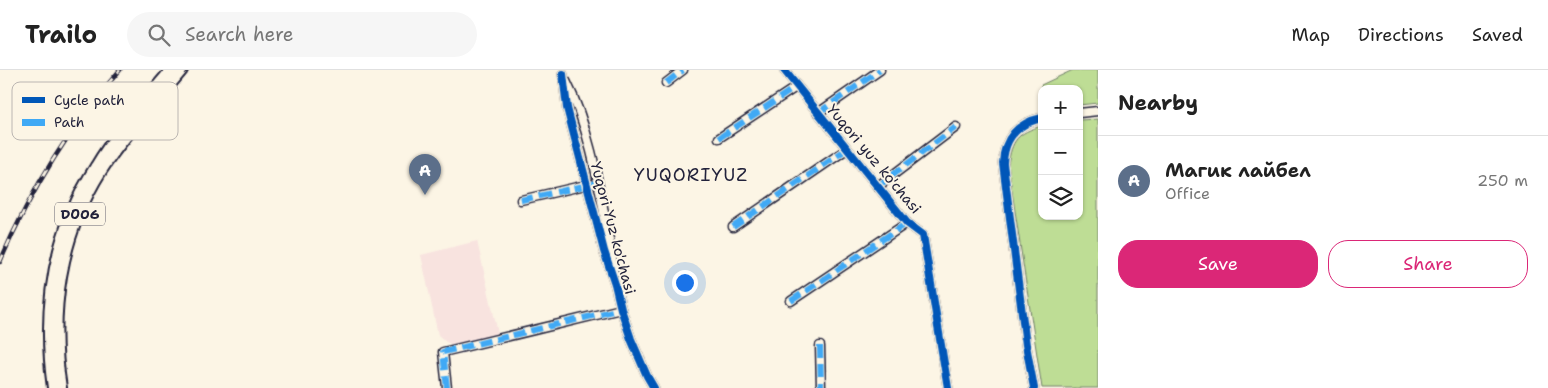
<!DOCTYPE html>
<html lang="en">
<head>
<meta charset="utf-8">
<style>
  body { margin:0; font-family:"Shantell Sans",sans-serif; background:#f6f6f6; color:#222 }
  .controls { position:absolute; right:15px; top:15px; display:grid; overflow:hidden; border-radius:10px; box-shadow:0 1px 4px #0004 }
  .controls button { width:45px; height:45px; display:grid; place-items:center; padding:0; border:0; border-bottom:1px solid #e0e0e0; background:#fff; color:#222; font:25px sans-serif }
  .you { position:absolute; left:684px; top:212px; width:18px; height:18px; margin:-12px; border:4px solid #fff; border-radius:50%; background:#1a73e8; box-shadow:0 0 0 8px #1a73e833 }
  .badge { display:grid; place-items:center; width:32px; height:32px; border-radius:50%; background:#db2777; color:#fff; font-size:16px; font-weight:700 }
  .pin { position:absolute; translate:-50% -41px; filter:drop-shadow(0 1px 2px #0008) }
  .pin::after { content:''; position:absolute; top:26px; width:18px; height:15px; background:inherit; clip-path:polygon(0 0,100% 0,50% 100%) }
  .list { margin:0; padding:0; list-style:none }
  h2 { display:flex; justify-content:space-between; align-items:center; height:65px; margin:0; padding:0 20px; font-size:21px }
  h2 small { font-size:16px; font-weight:400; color:#767676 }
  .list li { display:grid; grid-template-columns:32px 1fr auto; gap:15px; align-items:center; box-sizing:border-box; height:90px; padding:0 20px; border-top:1px solid #e0e0e0 }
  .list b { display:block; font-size:19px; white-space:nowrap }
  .list p { margin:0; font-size:16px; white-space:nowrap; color:#767676 }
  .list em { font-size:16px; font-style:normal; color:#767676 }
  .actions { display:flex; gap:10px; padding:15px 20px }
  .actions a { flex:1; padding:11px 0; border:1px solid #db2777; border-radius:20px; text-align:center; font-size:18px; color:#db2777 }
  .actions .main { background:#db2777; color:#fff }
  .icon { flex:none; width:28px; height:28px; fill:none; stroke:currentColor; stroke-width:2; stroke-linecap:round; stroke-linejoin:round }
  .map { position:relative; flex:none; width:1098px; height:318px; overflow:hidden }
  header { display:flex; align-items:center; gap:30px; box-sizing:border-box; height:70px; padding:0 25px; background:#fff; border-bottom:1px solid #e0e0e0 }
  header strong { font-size:24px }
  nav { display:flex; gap:28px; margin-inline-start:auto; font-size:18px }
  .search { width:350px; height:45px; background:#f6f6f6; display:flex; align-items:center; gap:12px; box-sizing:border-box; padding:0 18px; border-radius:28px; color:#767676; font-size:19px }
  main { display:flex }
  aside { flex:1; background:#fff }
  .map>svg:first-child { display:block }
</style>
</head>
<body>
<header>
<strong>Trailo</strong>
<div class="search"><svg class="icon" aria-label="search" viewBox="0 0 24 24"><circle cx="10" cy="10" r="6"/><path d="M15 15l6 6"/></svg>Search here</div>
<nav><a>Map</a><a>Directions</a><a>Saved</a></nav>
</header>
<main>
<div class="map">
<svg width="1098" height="318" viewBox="0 0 1098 318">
  <rect width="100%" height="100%" fill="#fcf5e5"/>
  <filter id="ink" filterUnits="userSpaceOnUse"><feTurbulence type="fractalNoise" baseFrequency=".02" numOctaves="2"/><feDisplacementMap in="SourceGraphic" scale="10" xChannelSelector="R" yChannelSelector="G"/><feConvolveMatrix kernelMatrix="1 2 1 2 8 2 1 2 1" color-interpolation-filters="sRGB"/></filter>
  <g filter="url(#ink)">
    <path fill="#f8e3df" d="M477,171l21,92 -36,11 -9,1 -7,-3 -8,-7 -17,-80z"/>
    <g fill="#bedd95" stroke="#708068">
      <path d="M1073,0h25v33l-19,2v-16h-37v10l-1,-14z"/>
      <path d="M1098,49v269h-56l-34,-223c4,-25 9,-32 34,-39v90h37v-96z"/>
    </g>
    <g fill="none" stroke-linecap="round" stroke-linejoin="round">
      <defs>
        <g id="minor">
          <path d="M784,0l123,153 16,12 25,153"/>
          <path d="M563,4l4,34 37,143 11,33 6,25 10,30 16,37 7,12"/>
          <path d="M566,11c26,51 35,118 46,174l2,18"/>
          <path d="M666,13l17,-13"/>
          <path d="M818,43l62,-43"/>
          <path d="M1079,43l19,-2"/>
          <path d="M719,68l77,-51"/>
          <path d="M877,117l79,-60"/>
          <path d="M521,130l69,-16"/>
          <path d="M733,157l114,-78"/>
          <path d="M791,231l116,-78"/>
          <path d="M820,276l1,42"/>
          <path d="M447,318l-4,-36 178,-43"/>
          <path d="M1034,318l-8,-43 -23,-182c1,-25 15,-40 39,-45"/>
        </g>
        <g id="major">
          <path d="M53,318c-11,-78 0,-155 43,-222 21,-35 49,-65 75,-96"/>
          <path d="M61,318c-12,-75 -1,-152 40,-217 23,-36 54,-68 81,-101"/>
        </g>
      </defs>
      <use href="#minor" stroke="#22223b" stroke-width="11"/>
      <use href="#major" stroke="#22223b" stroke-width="14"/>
      <use href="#minor" stroke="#fcf5e5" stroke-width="8"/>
      <use href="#major" stroke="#fcf5e5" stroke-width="10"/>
      <defs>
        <path id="rail" d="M0,192c30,-70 69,-135 120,-192"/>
      </defs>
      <use href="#rail" stroke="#22223b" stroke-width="4.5"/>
      <use href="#rail" stroke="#fcf5e5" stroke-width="2.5" stroke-dasharray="8" stroke-linecap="butt"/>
      <g stroke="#3fa9f5" stroke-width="6" stroke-dasharray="12 6" stroke-linecap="butt">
        <path d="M666,13l17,-13"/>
        <path d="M818,43l62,-43"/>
        <path d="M719,68l77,-51"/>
        <path d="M877,117l79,-60"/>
        <path d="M521,130l76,-17"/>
        <path d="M733,157l114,-78"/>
        <path d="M791,231l116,-78"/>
        <path d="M820,276l1,42"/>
        <path d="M447,318l-4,-36 178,-43"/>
      </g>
      <defs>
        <g id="cycleway">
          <path d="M784,0l123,153 16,12 25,153"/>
          <path d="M563,4l4,34 37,143 11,33 6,25 10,30 16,37 7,12"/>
          <path d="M1034,318l-8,-43 -23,-182c1,-25 15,-40 39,-45"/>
        </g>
      </defs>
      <use href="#cycleway" stroke="#fcf5e5" stroke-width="11"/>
      <use href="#cycleway" stroke="#0057b8" stroke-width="8"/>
    </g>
  </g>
  <g text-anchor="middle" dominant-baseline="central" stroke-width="4" stroke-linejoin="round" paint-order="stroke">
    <rect fill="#fcf5e5" stroke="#63616e" stroke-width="1" x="55" y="132.5" width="50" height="23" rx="4"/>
    <g font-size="14" font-weight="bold" fill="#22223b">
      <text x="80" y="144">D006</text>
    </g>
    <g font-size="15" fill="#22223b" stroke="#fcf5e5">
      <text transform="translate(874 89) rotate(50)">Yuqori yuz ko'chasi</text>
      <text transform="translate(613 158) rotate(75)">Yuqori Yuz ko'chasi</text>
    </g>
    <g font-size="18" letter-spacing="1" fill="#22223b" stroke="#fcf5e5">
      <text x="691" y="105">YUQORIYUZ</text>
    </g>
  </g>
  <rect x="12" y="12" width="166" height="58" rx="8" fill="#fcf5e5" stroke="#bbb6b2" stroke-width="1"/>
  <rect x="22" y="27" width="23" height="6" fill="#0057b8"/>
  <rect x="22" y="49" width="23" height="7" fill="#3fa9f5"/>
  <g font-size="14" fill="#22223b">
    <text x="54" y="35">Cycle path</text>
    <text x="54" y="57">Path</text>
  </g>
</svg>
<div class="controls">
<button>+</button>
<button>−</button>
<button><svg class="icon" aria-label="layers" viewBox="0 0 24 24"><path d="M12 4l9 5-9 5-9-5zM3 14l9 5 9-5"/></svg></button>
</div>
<div class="you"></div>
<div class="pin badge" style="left:425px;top:125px;background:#5c6f8a">A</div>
</div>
<aside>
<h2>Nearby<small></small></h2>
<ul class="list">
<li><span class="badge" style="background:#5c6f8a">A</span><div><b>Магик лайбел</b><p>Office</p></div><em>250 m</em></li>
</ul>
<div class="actions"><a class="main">Save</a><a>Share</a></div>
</aside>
</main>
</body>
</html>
